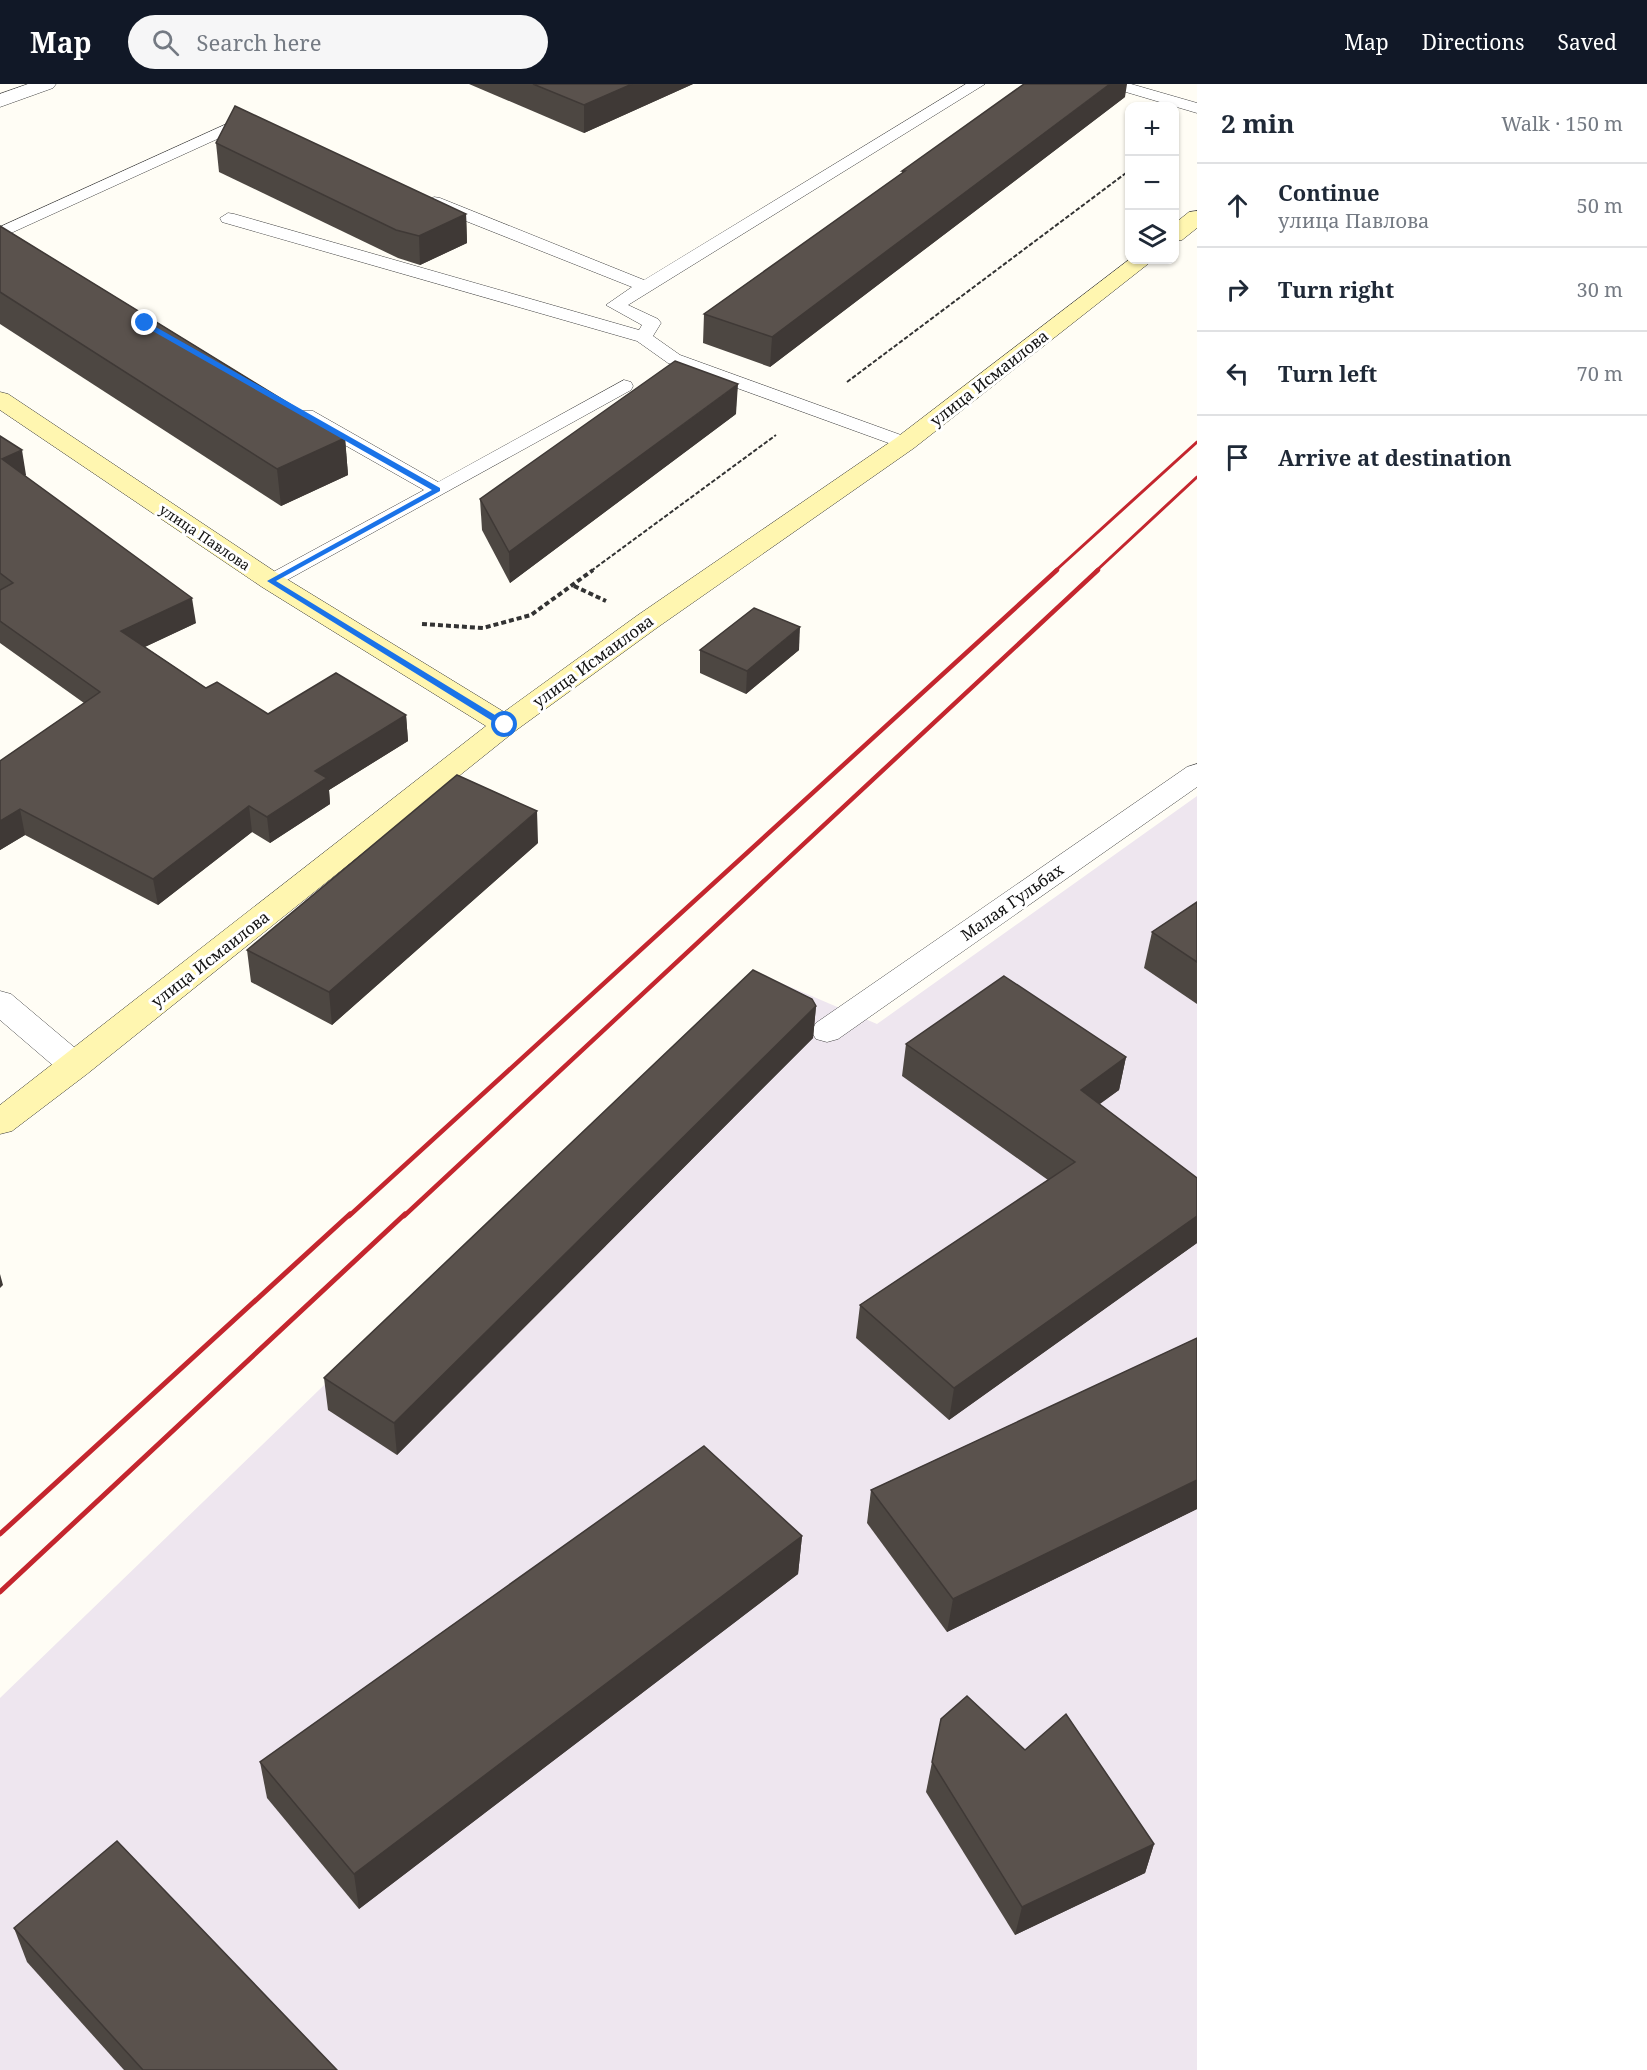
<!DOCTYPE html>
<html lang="en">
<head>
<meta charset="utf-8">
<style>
  body { margin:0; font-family:"Noto Serif",serif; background:#f6f6f7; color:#1f2937 }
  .controls { position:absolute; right:18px; top:18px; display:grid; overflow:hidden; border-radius:12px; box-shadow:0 2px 4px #0004 }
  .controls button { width:54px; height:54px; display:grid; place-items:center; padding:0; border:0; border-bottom:2px solid #e0e1e3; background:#fff; color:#1f2937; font:30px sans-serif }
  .stop { position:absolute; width:18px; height:18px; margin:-14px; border:4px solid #1a73e8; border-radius:50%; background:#fff }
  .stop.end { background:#1a73e8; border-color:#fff; box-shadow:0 2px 6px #0008 }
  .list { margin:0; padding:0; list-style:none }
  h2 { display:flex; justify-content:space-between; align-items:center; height:78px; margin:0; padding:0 24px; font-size:26px }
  h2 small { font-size:20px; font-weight:400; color:#747a83 }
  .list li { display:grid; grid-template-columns:39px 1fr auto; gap:18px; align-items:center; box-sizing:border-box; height:84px; padding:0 24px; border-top:2px solid #e0e1e3 }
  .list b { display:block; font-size:22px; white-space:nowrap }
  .list p { margin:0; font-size:20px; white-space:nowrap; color:#747a83 }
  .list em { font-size:20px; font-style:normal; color:#747a83 }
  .icon { flex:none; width:33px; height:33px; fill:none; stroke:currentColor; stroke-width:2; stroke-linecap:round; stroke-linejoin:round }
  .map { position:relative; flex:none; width:1197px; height:1986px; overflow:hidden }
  header { display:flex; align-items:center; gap:36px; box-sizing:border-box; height:84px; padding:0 30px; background:#111827; color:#fff }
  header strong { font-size:28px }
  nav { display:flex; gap:33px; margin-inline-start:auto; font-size:21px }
  .search { width:420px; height:54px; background:#f6f6f7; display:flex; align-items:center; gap:15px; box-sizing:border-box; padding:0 21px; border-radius:33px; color:#747a83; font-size:22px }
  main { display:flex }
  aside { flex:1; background:#fff }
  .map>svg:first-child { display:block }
</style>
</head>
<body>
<header>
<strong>Map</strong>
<div class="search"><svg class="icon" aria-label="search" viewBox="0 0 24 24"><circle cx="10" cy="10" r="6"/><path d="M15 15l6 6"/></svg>Search here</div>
<nav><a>Map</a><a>Directions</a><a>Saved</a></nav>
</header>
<main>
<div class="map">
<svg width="1197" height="1986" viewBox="0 0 1197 1986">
  <rect width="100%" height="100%" fill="#fffdf5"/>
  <path fill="#eee6ef" d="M1197,712v1274h-1197v-372l753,-727 124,53z"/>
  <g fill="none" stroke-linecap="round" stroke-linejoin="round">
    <defs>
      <g id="lane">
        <path d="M966,0h19l-357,221 30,14 3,4 -8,13 27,19 232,84 2,4 -2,4 -7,2 -237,-86 -31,-22 -415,-119 -2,-4 8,-5 6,1 405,116 3,-5 -36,-20 26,-18 -204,-81 -2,-4 8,-5 6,1 204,82z"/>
        <path d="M1106,0h25l66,19v10l-88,-26z"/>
        <path d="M231,38l6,2 2,3 -2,3 -237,108v-11z"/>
        <path d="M624,296l7,2 2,4 -2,4 -353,195h-14l-3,-4 3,-4 160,-87 -125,-71 -2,-4 2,-4h14l125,71z"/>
      </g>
      <g id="street">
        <path d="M28,0h28l-3,4 -53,19v-13z"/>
        <path d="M1197,680v23l-359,252 -11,3 -11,-3 -5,-8 5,-8 371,-256z"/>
        <path d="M0,907l11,3 76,64 4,8 -4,8 -12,4 -12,-4 -63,-54z"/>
      </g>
      <g id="secondary">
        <path d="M1197,127v17l-15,12 -8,1v-17l15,-12z"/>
        <path d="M1130,175l23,1 -239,188 -256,179 -143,104 -428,343 -75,57 -12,3v-29l486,-379 -224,-139 -262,-177v-18l8,2 272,181 224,137 134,-97 258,-177z"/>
      </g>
    </defs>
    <use href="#lane" stroke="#444" stroke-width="1"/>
    <use href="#street" stroke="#444" stroke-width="1"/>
    <use href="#secondary" stroke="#333" stroke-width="1"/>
    <g stroke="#333" stroke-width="2" stroke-dasharray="4.5 2" stroke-linecap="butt">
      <path d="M847,298l283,-212"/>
      <path d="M591,487l185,-136"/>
    </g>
    <g stroke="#333" stroke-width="4" stroke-dasharray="5 3" stroke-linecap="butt">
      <path d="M574,502l32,15"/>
      <path d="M422,540l61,4 48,-13 62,-45"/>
    </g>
    <use href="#lane" fill="#fff" fill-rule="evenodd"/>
    <use href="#street" fill="#fff" fill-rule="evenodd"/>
    <use href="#secondary" fill="#fff6b0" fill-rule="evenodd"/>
    <g stroke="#c4262e" stroke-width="3">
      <path d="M1055,487l142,-129"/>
      <path d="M1096,487l101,-94"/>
    </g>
    <g stroke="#c4262e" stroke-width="4.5">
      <path d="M349,1132l708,-646"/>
      <path d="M404,1132l694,-646"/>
    </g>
    <g stroke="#c4262e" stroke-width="5">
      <path d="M0,1450l350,-320"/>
      <path d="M0,1508l405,-378"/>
    </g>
  </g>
  <g fill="#4d4742">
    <path d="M469,0h224l-109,49z"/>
    <path d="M1125,13l-355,270 -67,-24 1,-29 198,-140v-3z"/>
    <path d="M216,59l250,71 1,29 -47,22 -22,-7 -179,-86z"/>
    <path d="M0,142l345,212 3,37 -67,31 -281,-182z"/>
    <path d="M736,330l-226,169 -28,-53 -2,-31z"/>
    <path d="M0,352l26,39 -1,1 171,147 -51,24 61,41 62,26 138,1 2,26 -79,49 1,14 -60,39 -18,-11 -94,73 -133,-70 -25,15v-89l84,-58 -84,-60z"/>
    <path d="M700,566h99l-53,44 -46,-21z"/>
    <path d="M538,759l-206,182 -81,-43 -4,-32z"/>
    <path d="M1197,818v102l-53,-36 8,-36z"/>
    <path d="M816,922l-3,32 -416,417 -69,-45 -4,-32z"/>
    <path d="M906,960l220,13 -7,33 -20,14 98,74v65l-248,177 -93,-82 4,-33 188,-125 -146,-104z"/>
    <path d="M1197,1254v171l-250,123 -80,-109 4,-33z"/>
    <path d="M802,1452l-4,38 -439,335 -92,-111 -7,-36z"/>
    <path d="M1025,1666l129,94 -9,29 -130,62 -89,-143 6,-30z"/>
    <path d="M14,1844l323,142h-213l-97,-108z"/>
  </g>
  <g fill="#3f3936">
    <path d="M632,0h61l-109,49v-28z"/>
    <path d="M1110,0h17l-2,13 -355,270 2,-30z"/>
    <path d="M466,130l1,29 -47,22 -1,-29z"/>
    <path d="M738,300l-2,30 -226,169 -1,-31z"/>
    <path d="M345,354l3,37 -67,31 -4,-37z"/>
    <path d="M22,366l4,25 -19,9 -5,-25z"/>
    <path d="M192,514l4,25 -71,33 -4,-25z"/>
    <path d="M800,543l-1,23 -53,44 1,-23z"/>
    <path d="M406,631l2,26 -79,49 1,14 -60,39 -3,-26 48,-46z"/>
    <path d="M249,722l3,26 -94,73 -5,-26z"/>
    <path d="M20,725l5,26 -25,15v-29z"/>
    <path d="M537,727l1,32 -206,182 -3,-33z"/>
    <path d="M816,922l-3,32 -416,417 -3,-32z"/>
    <path d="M1126,973l-7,33 -45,33 7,-33z"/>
    <path d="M1197,1132v27l-248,177 5,-32z"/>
    <path d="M0,1190l3,11 -3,3z"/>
    <path d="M1197,1396v29l-250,123 6,-33z"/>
    <path d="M802,1452l-4,38 -439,335 -5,-35z"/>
    <path d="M1154,1760l-9,29 -130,62 7,-28z"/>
  </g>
  <g fill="#5a524d" stroke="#3f3936" stroke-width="1.5">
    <path d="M533,0h99l-48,21z"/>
    <path d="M1024,0h86l-338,253 -68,-23 201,-143h-3z"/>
    <path d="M235,22l231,108 -47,22 -23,-6 -180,-87z"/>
    <path d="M0,142l345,212 -68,31 -277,-177z"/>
    <path d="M675,277l63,23 -229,168 -29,-53z"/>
    <path d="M0,352l22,14 -20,9 190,139 -71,33 85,57 11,-6 51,32 68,-41 70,42 -91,56 12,7 -60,39 -18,-11 -96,73 -133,-70 -20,12v-60l100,-69 -100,-71v-31l13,-7 -13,-10z"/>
    <path d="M754,524l46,19 -53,44 -47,-21z"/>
    <path d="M457,691l80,36 -208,181 -82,-42z"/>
    <path d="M1197,818v60l-45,-30z"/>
    <path d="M753,886l59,29 4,7 -422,417 -70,-45z"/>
    <path d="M1004,892l122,81 -45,33 116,88v38l-243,172 -94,-83 215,-143 -169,-118z"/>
    <path d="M1197,1254v142l-244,119 -82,-109z"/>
    <path d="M704,1362l98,90 -448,338 -94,-112z"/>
    <path d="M967,1612l58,54 41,-36 88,130 -132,63 -90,-145 9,-43z"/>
    <path d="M117,1757l220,229h-194l-129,-142z"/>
  </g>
  <path fill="#1a73e8" d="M142,238h5l293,166v3l-164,90 232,142v4h-6l-235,-146 165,-91 -290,-165z"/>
  <g text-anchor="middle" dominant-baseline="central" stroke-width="6" stroke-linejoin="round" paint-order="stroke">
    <g font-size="14" fill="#111" stroke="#fff">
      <text transform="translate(205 453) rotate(34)">улица Павлова</text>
    </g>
    <g font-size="16" fill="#111" stroke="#fff">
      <text transform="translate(989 294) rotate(-38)">улица Исмаилова</text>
      <text transform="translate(593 577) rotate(-36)">улица Исмаилова</text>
      <text transform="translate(1012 818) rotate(-35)">Малая Гульбах</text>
      <text transform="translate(210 875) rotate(-38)">улица Исмаилова</text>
    </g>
  </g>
</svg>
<div class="controls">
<button>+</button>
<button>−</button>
<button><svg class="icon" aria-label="layers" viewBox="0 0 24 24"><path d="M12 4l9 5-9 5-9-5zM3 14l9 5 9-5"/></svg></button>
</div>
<div class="stop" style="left:505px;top:641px"></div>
<div class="stop end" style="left:145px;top:239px"></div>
</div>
<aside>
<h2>2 min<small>Walk · 150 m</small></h2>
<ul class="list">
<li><svg class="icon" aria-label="ahead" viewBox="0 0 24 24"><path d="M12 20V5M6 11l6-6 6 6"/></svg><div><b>Continue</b><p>улица Павлова</p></div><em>50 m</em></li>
<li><svg class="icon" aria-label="right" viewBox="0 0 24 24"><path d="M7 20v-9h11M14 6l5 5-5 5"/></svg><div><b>Turn right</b></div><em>30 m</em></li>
<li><svg class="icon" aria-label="left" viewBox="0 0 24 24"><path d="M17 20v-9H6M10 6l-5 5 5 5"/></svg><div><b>Turn left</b></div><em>70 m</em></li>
<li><svg class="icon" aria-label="arrive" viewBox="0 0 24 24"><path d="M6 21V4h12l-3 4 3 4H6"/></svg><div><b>Arrive at destination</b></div></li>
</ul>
</aside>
</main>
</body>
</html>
